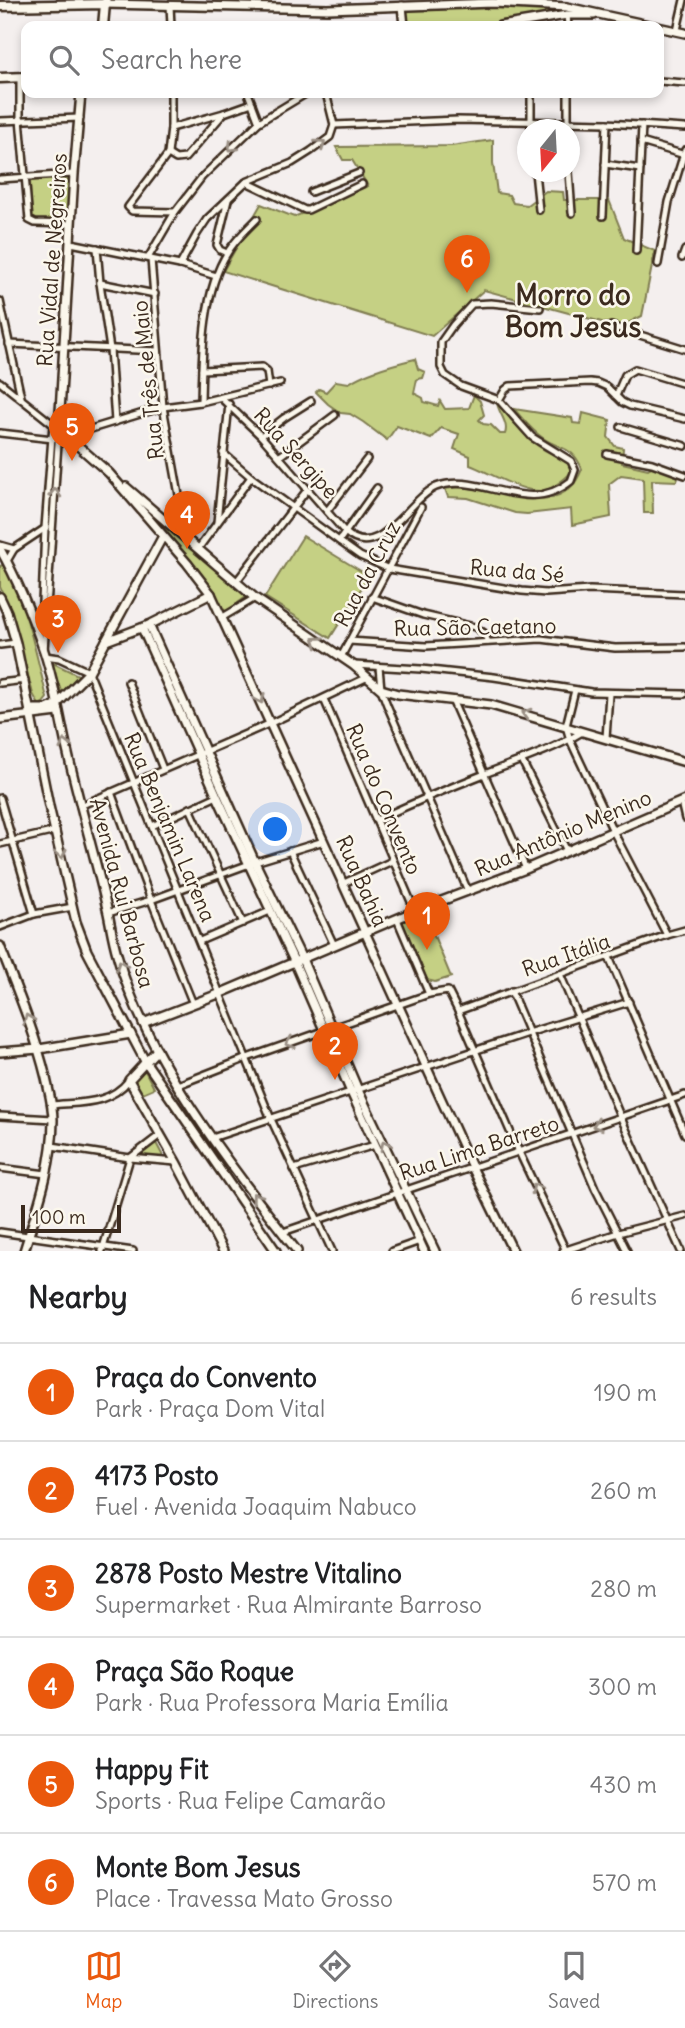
<!DOCTYPE html>
<html lang="en">
<head>
<meta charset="utf-8">
<style>
  body { margin:0; font-family:Delius,sans-serif; background:#f2f2f2; color:#202124 }
  .compass { position:absolute; left:517px; top:119px; width:63px; height:63px; border-radius:50%; background:#fff; box-shadow:0 4px 10px #0003; rotate:198deg }
  .scale { position:absolute; left:21px; bottom:18px; width:100px; box-sizing:border-box; padding-left:7px; border:4px solid #3b2a1e; border-top:0; font-size:19px; line-height:24px; white-space:nowrap; color:#3b2a1e; -webkit-text-stroke:5px #fbf7ec; paint-order:stroke }
  .you { position:absolute; left:276px; top:830px; width:24px; height:24px; margin:-18px; border:5px solid #fff; border-radius:50%; background:#1a73e8; box-shadow:0 0 0 10px #1a73e833 }
  .badge { display:grid; place-items:center; width:46px; height:46px; border-radius:50%; background:#ea580c; color:#fff; font-size:23px; font-weight:700 }
  .pin { position:absolute; translate:-50% -58px; filter:drop-shadow(0 2px 4px #0008) }
  .pin::after { content:''; position:absolute; top:37px; width:24px; height:21px; background:inherit; clip-path:polygon(0 0,100% 0,50% 100%) }
  .list { margin:0; padding:0; list-style:none }
  h2 { display:flex; justify-content:space-between; align-items:center; height:91px; margin:0; padding:0 28px; font-size:30px }
  h2 small { font-size:23px; font-weight:400; color:#757577 }
  .list li { display:grid; grid-template-columns:46px 1fr auto; gap:21px; align-items:center; box-sizing:border-box; height:98px; padding:0 28px; border-top:2px solid #e0e0e0 }
  .list b { display:block; font-size:26px; white-space:nowrap }
  .list p { margin:0; font-size:23px; white-space:nowrap; color:#757577 }
  .list em { font-size:23px; font-style:normal; color:#757577 }
  .icon { flex:none; width:38px; height:38px; fill:none; stroke:currentColor; stroke-width:2; stroke-linecap:round; stroke-linejoin:round }
  .map { position:relative; flex:none; width:685px; height:1251px; overflow:hidden }
  .search { position:absolute; background:#fff; box-shadow:0 4px 10px #0003; left:21px; right:21px; top:21px; height:77px; display:flex; align-items:center; gap:18px; box-sizing:border-box; padding:0 24px; border-radius:14px; color:#757577; font-size:26px }
  .sheet { height:679px; background:#fff }
  nav { display:flex; justify-content:space-around; align-items:center; box-sizing:border-box; height:98px; border-top:2px solid #e0e0e0; background:#fff; font-size:19px; color:#757577 }
  nav a { display:grid; justify-items:center; gap:4px }
  nav .on { color:#ea580c }
  .map>svg:first-child { display:block }
</style>
</head>
<body>
<div class="map">
<svg width="685" height="1251" viewBox="0 0 685 1251">
  <rect width="100%" height="100%" fill="#f4efee"/>
  <filter id="ink" filterUnits="userSpaceOnUse"><feTurbulence type="fractalNoise" baseFrequency=".0143" numOctaves="2"/><feDisplacementMap in="SourceGraphic" scale="14" xChannelSelector="R" yChannelSelector="G"/><feConvolveMatrix kernelMatrix="1 2 1 2 8 2 1 2 1" color-interpolation-filters="sRGB"/></filter>
  <g filter="url(#ink)">
    <path fill="#ece6f1" d="M117,0h107l-1,5 -104,-2z"/>
    <g fill="#c5d084" stroke="#807d51" stroke-width="2">
      <path d="M499,5l59,3 1,5 -73,13h-83l-2,-18z"/>
      <path d="M493,140v23l4,30 12,2 4,8 14,2 19,-14 17,1 1,8h45l15,38 31,13 -13,65 -22,11 -136,-37 -52,46 -209,-65 38,-67 33,13 74,-31 -16,-26h-9l-7,-13 115,-1z"/>
      <path d="M71,176l-2,45h-38l-1,-43z"/>
      <path d="M415,359l3,10 7,3 -2,6 -6,1 -3,14 9,5 1,4 14,4 2,-5 5,8 24,-1 5,-13 6,6 4,14 -5,5 4,4 8,1 9,9h5c4,-11 -6,-20 -8,-31 14,15 28,35 46,46 8,6 23,8 27,17 3,6 -1,9 -6,13 -5,4 -12,9 -18,11 -19,6 -57,-18 -76,-25v-9l-16,-7 5,-15 -18,-6 -10,11 -34,-13 -10,14 -24,-18 -13,-8 -9,-1 -13,-9 -12,-12 3,-3 7,3 10,-11 13,2c18,-12 45,-19 66,-24z"/>
      <path d="M514,409l58,9 1,5 8,1 2,-11 27,7 -2,17 7,9 8,2 -1,15 26,6 5,-3 26,9 -2,6 -25,-1 1,33h-9l-1,-35 -22,-3 -12,9 2,33 -39,8 -1,-16 -44,5 -12,-1 -47,-15 -20,-1 -3,-8c41,-11 115,40 137,-20 -9,-23 -21,-19 -39,-31 -11,-7 -20,-19 -29,-29z"/>
      <path d="M134,498l113,96 -1,3 -19,14 -5,-1z"/>
      <path d="M303,536l66,40 -39,62 -65,-41z"/>
      <path d="M3,565c18,16 37,105 44,133l-4,5 -4,2 -6,-11 -20,-75 -13,-32v-21z"/>
      <path d="M51,662l29,14 -18,18z"/>
      <path d="M423,909l28,68 -16,5 -8,-2 -26,-60z"/>
      <path d="M142,1065l12,23 -14,6 -7,-13z"/>
      <path d="M156,1143l9,17 -29,-4z"/>
    </g>
    <g fill="none" stroke-linecap="round" stroke-linejoin="round">
      <defs>
        <g id="street">
          <path d="M170,5l1,21"/>
          <path d="M567,15l1,11"/>
          <path d="M677,30l7,-30"/>
          <path d="M20,77v42l9,101 6,3 36,1"/>
          <path d="M659,81l26,2"/>
          <path d="M171,93v35l-3,26 -40,53 4,4 43,1"/>
          <path d="M248,93l11,29"/>
          <path d="M326,93l8,32"/>
          <path d="M531,93v37"/>
          <path d="M0,121l80,-3"/>
          <path d="M334,125l124,-5 149,3 78,5"/>
          <path d="M171,128l53,-15 28,-10"/>
          <path d="M568,130v-37"/>
          <path d="M641,142l44,13"/>
          <path d="M168,154l8,5 9,-1 39,-45"/>
          <path d="M605,164l35,5"/>
          <path d="M535,172l4,38"/>
          <path d="M569,172l3,41"/>
          <path d="M0,179l74,-5"/>
          <path d="M246,182l59,28h3l54,-26"/>
          <path d="M311,192l48,-19"/>
          <path d="M603,216l4,-93"/>
          <path d="M71,243l109,22 36,11"/>
          <path d="M97,248l3,35 10,66 5,73"/>
          <path d="M636,251l6,-126"/>
          <path d="M227,253l-7,-3 -3,-5 11,-45"/>
          <path d="M148,258l27,-46 27,-35 57,-55 48,-29"/>
          <path d="M682,258l3,-8"/>
          <path d="M151,259l12,148 24,132"/>
          <path d="M658,264l11,-62 16,-52"/>
          <path d="M180,265l17,-31 10,-15 39,-37 46,-19 19,-12 19,-14 4,-12"/>
          <path d="M100,283l55,11"/>
          <path d="M0,301l21,96"/>
          <path d="M611,326l74,23"/>
          <path d="M9,344l149,7"/>
          <path d="M202,370l60,-3 5,4 2,15"/>
          <path d="M0,382l59,47 -15,222"/>
          <path d="M616,396l9,-21 10,-6 50,15"/>
          <path d="M221,398l40,38 84,96c34,32 63,-33 91,-45 43,-17 90,31 135,-6l4,-11 -4,-9 -39,-24 -33,-37 -38,-14 -16,-11 -4,-8v-25l12,-17 19,-21 19,-1 49,5"/>
          <path d="M499,400l6,-10 5,-4 80,-4 8,1 9,4 15,15 8,4 55,13"/>
          <path d="M201,402c1,-45 1,-110 27,-150 7,-12 18,-22 29,-33"/>
          <path d="M621,427l64,19"/>
          <path d="M0,433l53,6"/>
          <path d="M68,436l95,-29 38,-5 79,-19"/>
          <path d="M261,436l23,-18 27,-17"/>
          <path d="M223,453l28,24 88,64 21,15 29,13 133,22 24,2 44,-3 95,4"/>
          <path d="M607,454l45,9 33,12"/>
          <path d="M280,456l55,-41"/>
          <path d="M327,511l40,-52"/>
          <path d="M217,522l12,-118"/>
          <path d="M339,541l38,-53"/>
          <path d="M0,545l14,4"/>
          <path d="M198,549l53,-72"/>
          <path d="M7,561l7,-12 33,-22"/>
          <path d="M236,582l71,-92"/>
          <path d="M372,597l51,18 52,12 9,6 4,9"/>
          <path d="M223,617l32,-19"/>
          <path d="M44,624l-2,-22 3,-74 8,-104"/>
          <path d="M349,641l77,5 115,-7 74,9 70,-1"/>
          <path d="M0,645l16,-2"/>
          <path d="M45,656l14,2 30,14 182,447 61,132"/>
          <path d="M341,657l80,-150"/>
          <path d="M354,665l67,4 73,8 97,15 94,2"/>
          <path d="M379,667l2,22 6,16 81,186"/>
          <path d="M128,682l35,87"/>
          <path d="M0,683l25,-3"/>
          <path d="M575,690l-9,36 4,14 43,91 54,104"/>
          <path d="M324,699l91,212"/>
          <path d="M452,700l74,169"/>
          <path d="M606,738l3,-44"/>
          <path d="M522,761l45,90"/>
          <path d="M111,792l40,108 42,104"/>
          <path d="M0,798l34,116"/>
          <path d="M681,802l4,17"/>
          <path d="M80,806l191,-83 97,-46"/>
          <path d="M190,808l53,115"/>
          <path d="M376,820c35,-16 70,-31 106,-45 33,-13 69,-24 100,-43"/>
          <path d="M152,826l65,-30"/>
          <path d="M0,844l56,-13"/>
          <path d="M290,851l44,94"/>
          <path d="M344,883l48,-22"/>
          <path d="M108,913l43,-13 104,-38 69,-21"/>
          <path d="M397,919l32,75"/>
          <path d="M0,927l34,-13 39,-7"/>
          <path d="M200,941l70,-30"/>
          <path d="M609,957l76,177"/>
          <path d="M560,974l61,144 60,133"/>
          <path d="M511,991l84,197 32,63"/>
          <path d="M458,1011l209,-76 18,-5"/>
          <path d="M178,1085l69,-27 182,-64 19,-3 10,20 61,141 47,99"/>
          <path d="M52,1105c30,-3 57,0 77,-25"/>
          <path d="M0,1116l53,3"/>
          <path d="M212,1138l316,-105 101,-31"/>
          <path d="M52,1146l78,12 46,4"/>
          <path d="M0,1168l46,6"/>
          <path d="M294,1169l81,-24"/>
          <path d="M0,1232l133,19"/>
          <path d="M283,1232l402,-137"/>
          <path d="M102,1251l28,-93 30,-23"/>
          <path d="M392,1251l28,-10"/>
          <path d="M563,1251l55,-18 67,-17"/>
        </g>
        <g id="secondary">
          <path d="M106,0l-1,4 223,5 165,-6 74,4 118,26"/>
          <path d="M402,6l2,20"/>
          <path d="M500,26l67,-11h27"/>
          <path d="M81,93l-7,81 -15,255 50,44 78,90 24,31 261,573 41,84"/>
          <path d="M126,487l129,111 98,67 28,24 17,5 93,11 194,57"/>
          <path d="M0,549c18,32 32,67 44,102 11,33 16,69 24,103 12,53 28,106 40,159 3,14 5,28 9,41 28,104 114,213 180,297"/>
          <path d="M0,597l7,15 9,31 33,163 27,116 11,29 58,110 131,190"/>
          <path d="M149,625l106,237 47,97 56,131 77,161"/>
          <path d="M142,628l75,168 78,167 56,129 73,159"/>
          <path d="M106,641l43,-16 62,-31"/>
          <path d="M30,709h17l9,-4 33,-33 74,-136"/>
          <path d="M0,719l58,-7"/>
          <path d="M0,946c17,44 35,87 46,132 3,14 7,28 7,42 0,45 -16,89 -29,131"/>
          <path d="M143,1023l78,-30 194,-82 111,-42 159,-69"/>
          <path d="M157,1050l-28,30 47,82 47,89"/>
          <path d="M0,1052l39,-3 92,-15"/>
        </g>
        <g id="primary">
          <path d="M0,6l105,-2 -2,22"/>
          <path d="M0,78l26,-1"/>
        </g>
      </defs>
      <use href="#street" stroke="#3b2a1e" stroke-width="10"/>
      <use href="#secondary" stroke="#3b2a1e" stroke-width="12"/>
      <use href="#primary" stroke="#3b2a1e" stroke-width="13"/>
      <use href="#street" stroke="#fbf7ec" stroke-width="5"/>
      <use href="#secondary" stroke="#fbf7ec" stroke-width="7"/>
      <use href="#primary" stroke="#fbf7ec" stroke-width="8"/>
    </g>
    <defs><path id="oneway-chevron" d="M-2-3.5L2.5 0L-2 3.5" fill="none" stroke-width="1.6" stroke-linecap="round" stroke-linejoin="round" transform="scale(1.75)"/></defs>
    <g stroke="#9b9085">
      <use href="#oneway-chevron" transform="translate(321 144) rotate(-37)"/>
      <use href="#oneway-chevron" transform="translate(232 147) rotate(136)"/>
      <use href="#oneway-chevron" transform="translate(55 493) rotate(-86)"/>
      <use href="#oneway-chevron" transform="translate(317 641) rotate(-145)"/>
      <use href="#oneway-chevron" transform="translate(260 699) rotate(66)"/>
      <use href="#oneway-chevron" transform="translate(526 714) rotate(-164)"/>
      <use href="#oneway-chevron" transform="translate(65 744) rotate(-103)"/>
      <use href="#oneway-chevron" transform="translate(61 854) rotate(77)"/>
      <use href="#oneway-chevron" transform="translate(121 965) rotate(-109)"/>
      <use href="#oneway-chevron" transform="translate(28 1019) rotate(-112)"/>
      <use href="#oneway-chevron" transform="translate(290 1043) rotate(161)"/>
      <use href="#oneway-chevron" transform="translate(597 1125) rotate(162)"/>
      <use href="#oneway-chevron" transform="translate(385 1145) rotate(-116)"/>
      <use href="#oneway-chevron" transform="translate(536 1188) rotate(-116)"/>
      <use href="#oneway-chevron" transform="translate(256 1197) rotate(-127)"/>
    </g>
  </g>
  <g text-anchor="middle" dominant-baseline="central" stroke-width="5" stroke-linejoin="round" paint-order="stroke">
    <g font-size="21" fill="#3b2a1e" stroke="#fbf7ec">
      <text transform="translate(52 260) rotate(-86)">Rua Vidal de Negreiros</text>
      <text transform="translate(148 380) rotate(-96)">Rua Três de Maio</text>
      <text transform="translate(296 453) rotate(48)">Rua Sergipe</text>
      <text transform="translate(517 571) rotate(5)">Rua da Sé</text>
      <text transform="translate(367 574) rotate(-62)">Rua da Cruz</text>
      <text transform="translate(475 627) rotate(-1)">Rua São Caetano</text>
      <text transform="translate(384 799) rotate(67)">Rua do Convento</text>
      <text transform="translate(170 827) rotate(67)">Rua Benjamin Larena</text>
      <text transform="translate(563 833) rotate(-23)">Rua Antônio Menino</text>
      <text transform="translate(362 881) rotate(66)">Rua Bahia</text>
      <text transform="translate(122 893) rotate(75)">Avenida Rui Barbosa</text>
      <text transform="translate(566 955) rotate(-19)">Rua Itália</text>
      <text transform="translate(479 1148) rotate(-18)">Rua Lima Barreto</text>
    </g>
    <g font-size="28" font-weight="bold" fill="#3b2a1e" stroke="#fbf7ec">
      <text x="573" y="295">Morro do<tspan x="573" dy="32">Bom Jesus</tspan></text>
    </g>
  </g>
</svg>
<svg class="compass" viewBox="-18 -18 36 36"><path d="M0-13l5 13h-10z" fill="#e53935"/><path d="M0 13l5-13h-10z" fill="#757577"/></svg>
<div class="scale">100 m</div>
<div class="you"></div>
<div class="pin badge" style="left:427px;top:950px">1</div>
<div class="pin badge" style="left:335px;top:1080px">2</div>
<div class="pin badge" style="left:58px;top:653px">3</div>
<div class="pin badge" style="left:187px;top:549px">4</div>
<div class="pin badge" style="left:72px;top:461px">5</div>
<div class="pin badge" style="left:467px;top:293px">6</div>
<div class="search"><svg class="icon" aria-label="search" viewBox="0 0 24 24"><circle cx="10" cy="10" r="6"/><path d="M15 15l6 6"/></svg>Search here</div>
</div>
<section class="sheet">
<h2>Nearby<small>6 results</small></h2>
<ul class="list">
<li><span class="badge">1</span><div><b>Praça do Convento</b><p>Park · Praça Dom Vital</p></div><em>190 m</em></li>
<li><span class="badge">2</span><div><b>4173 Posto</b><p>Fuel · Avenida Joaquim Nabuco</p></div><em>260 m</em></li>
<li><span class="badge">3</span><div><b>2878 Posto Mestre Vitalino</b><p>Supermarket · Rua Almirante Barroso</p></div><em>280 m</em></li>
<li><span class="badge">4</span><div><b>Praça São Roque</b><p>Park · Rua Professora Maria Emília</p></div><em>300 m</em></li>
<li><span class="badge">5</span><div><b>Happy Fit</b><p>Sports · Rua Felipe Camarão</p></div><em>430 m</em></li>
<li><span class="badge">6</span><div><b>Monte Bom Jesus</b><p>Place · Travessa Mato Grosso</p></div><em>570 m</em></li>
</ul>
</section>
<nav>
<a class="on"><svg class="icon" aria-label="map" viewBox="0 0 24 24"><path d="M3 6l6-2 6 2 6-2v14l-6 2-6-2-6 2zM9 4v14M15 6v14"/></svg>Map</a>
<a><svg class="icon" aria-label="directions" viewBox="0 0 24 24"><path d="M12 3l9 9-9 9-9-9zM9 14v-3h6M13 9l2 2-2 2"/></svg>Directions</a>
<a><svg class="icon" aria-label="saved" viewBox="0 0 24 24"><path d="M7 4h10v16l-5-4-5 4z"/></svg>Saved</a>
</nav>
</body>
</html>
